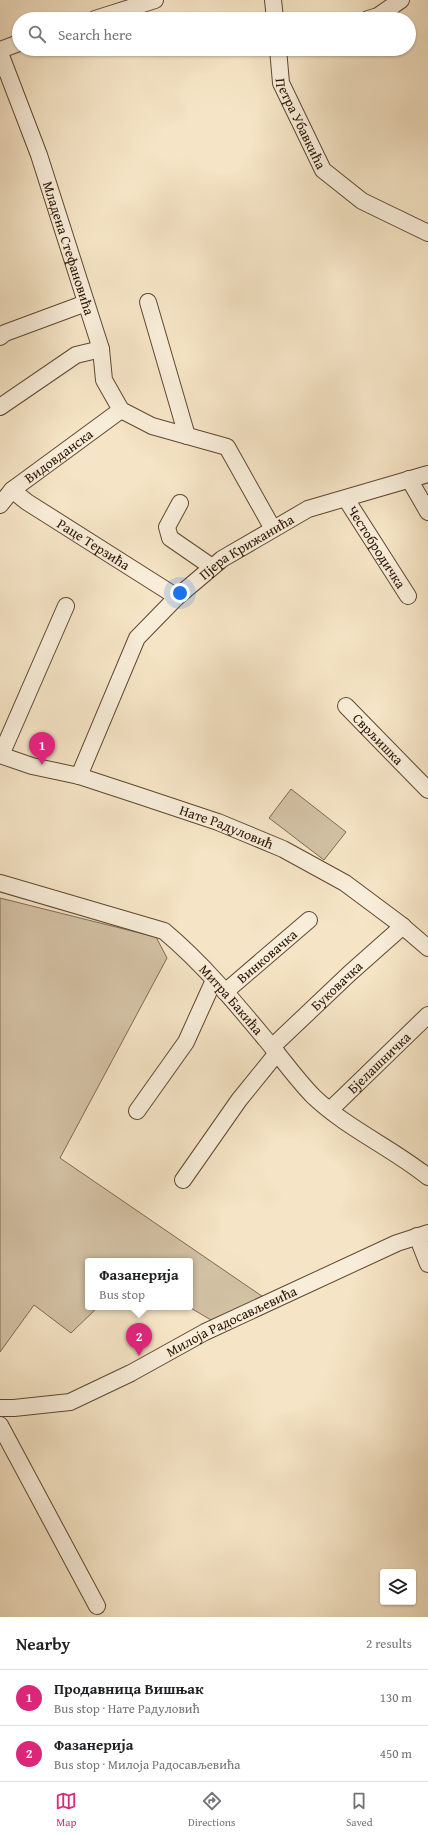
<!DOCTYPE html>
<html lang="en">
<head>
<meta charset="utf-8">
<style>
  body { margin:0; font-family:"Gentium Book Plus",serif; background:#f6f6f6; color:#202124 }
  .controls { position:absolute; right:12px; bottom:12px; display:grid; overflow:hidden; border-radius:4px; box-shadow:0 1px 3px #0004 }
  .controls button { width:36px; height:36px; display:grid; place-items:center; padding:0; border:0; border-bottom:1px solid #e0e0e0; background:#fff; color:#202124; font:20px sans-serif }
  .you { position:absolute; left:180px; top:593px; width:14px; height:14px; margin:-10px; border:3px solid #fff; border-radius:50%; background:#1a73e8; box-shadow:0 0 0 6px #1a73e833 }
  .badge { display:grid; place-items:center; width:26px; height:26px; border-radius:50%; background:#db2777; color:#fff; font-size:13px; font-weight:700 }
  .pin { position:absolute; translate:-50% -33px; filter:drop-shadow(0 1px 2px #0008) }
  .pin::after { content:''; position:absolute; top:21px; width:14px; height:12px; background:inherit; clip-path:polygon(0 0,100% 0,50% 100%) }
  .popup { position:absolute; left:85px; top:1258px; width:108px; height:52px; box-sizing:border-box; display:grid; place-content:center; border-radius:4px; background:#fff; filter:drop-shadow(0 1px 3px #0005); font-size:13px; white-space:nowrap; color:#757577 }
  .popup b { font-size:15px; color:#202124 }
  .popup::after { content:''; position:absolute; left:50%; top:100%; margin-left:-8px; border:8px solid transparent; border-top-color:#fff }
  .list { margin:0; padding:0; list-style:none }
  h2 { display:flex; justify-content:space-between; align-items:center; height:52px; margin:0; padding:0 16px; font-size:17px }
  h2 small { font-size:13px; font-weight:400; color:#757577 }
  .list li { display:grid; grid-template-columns:26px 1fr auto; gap:12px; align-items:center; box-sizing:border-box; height:56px; padding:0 16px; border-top:1px solid #e0e0e0 }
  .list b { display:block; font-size:15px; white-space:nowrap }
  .list p { margin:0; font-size:13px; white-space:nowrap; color:#757577 }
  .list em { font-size:13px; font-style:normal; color:#757577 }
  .icon { flex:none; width:22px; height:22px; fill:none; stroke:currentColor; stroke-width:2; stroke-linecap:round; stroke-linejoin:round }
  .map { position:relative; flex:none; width:428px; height:1617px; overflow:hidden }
  .search { position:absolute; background:#fff; box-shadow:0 1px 3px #0004; left:12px; right:12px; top:12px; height:44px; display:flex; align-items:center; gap:10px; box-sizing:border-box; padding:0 14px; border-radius:22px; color:#757577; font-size:15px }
  .sheet { height:164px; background:#fff }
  nav { display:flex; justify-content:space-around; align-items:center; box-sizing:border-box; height:56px; border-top:1px solid #e0e0e0; background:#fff; font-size:11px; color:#757577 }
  nav a { display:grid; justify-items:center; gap:2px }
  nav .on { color:#db2777 }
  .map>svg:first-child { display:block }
</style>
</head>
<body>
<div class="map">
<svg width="428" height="1617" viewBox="0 0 428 1617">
  <rect width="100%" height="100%" fill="#f5e4c5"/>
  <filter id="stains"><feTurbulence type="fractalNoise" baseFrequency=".005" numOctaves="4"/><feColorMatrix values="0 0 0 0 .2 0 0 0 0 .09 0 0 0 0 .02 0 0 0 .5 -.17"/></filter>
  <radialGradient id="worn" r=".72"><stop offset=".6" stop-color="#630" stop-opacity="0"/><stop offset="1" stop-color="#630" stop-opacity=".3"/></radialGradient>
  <g fill="#d3c1a4" stroke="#7f6a52">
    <path d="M291,789l55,43 -22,28 -55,-42z"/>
    <path d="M0,898l156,39 11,21 -107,200 212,145 -44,27 -39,-23 1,-46h-102v46h10l-27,26 -37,-28 -34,47z"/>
  </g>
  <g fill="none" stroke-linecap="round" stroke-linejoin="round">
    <defs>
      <g id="minor">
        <path d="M273,0l2,19"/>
        <path d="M95,19l60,-19"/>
        <path d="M368,19l10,-3 23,-16"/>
        <path id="s1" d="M278,49l3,34 42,87 39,31 66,32"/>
        <path d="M0,50l19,-7"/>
        <path id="s2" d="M0,53l39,102 54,169 8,25 3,31 17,30 31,16 75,21 46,82"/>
        <path d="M148,302l39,134"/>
        <path d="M0,337l5,-4 81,-30"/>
        <path d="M0,407l76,-52 25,-6"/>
        <path d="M409,479l19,33"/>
        <path id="s3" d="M12,490l15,12 150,95"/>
        <path id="s4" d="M346,499l62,97"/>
        <path d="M180,503l-13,24 3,11 42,29"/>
        <path id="s5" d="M0,505l12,-15 109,-80"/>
        <path id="s6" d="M346,706l82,84"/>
        <path id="s7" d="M0,755l32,11 47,10 58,19 81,27 65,27 62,34 55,41 28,24"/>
        <path d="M1,755l65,-149"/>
        <path id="s8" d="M79,776l58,-138 40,-41 45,-38 86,-50 120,-35"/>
        <path id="s9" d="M0,883l164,48c43,36 78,80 113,122 12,15 24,31 37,44 34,32 78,51 114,80"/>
        <path id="s10" d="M225,992l84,-72"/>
        <path id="s11" d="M272,1047l78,-74 53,-47"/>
        <path id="s12" d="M330,1110l98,-95"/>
        <path d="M137,1111l49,-69 28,-62"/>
        <path d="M183,1180l56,-80 38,-47"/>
        <path d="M417,1236l11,28"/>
        <path id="s13" d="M0,1408h14l56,-6 61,-29 74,-41 192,-89 31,-10"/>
        <path d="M0,1425l97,181"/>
      </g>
    </defs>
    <use href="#minor" stroke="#5e4831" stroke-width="18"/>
    <use href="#minor" stroke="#f8edd9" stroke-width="16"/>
  </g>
  <g text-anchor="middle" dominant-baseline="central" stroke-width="3" stroke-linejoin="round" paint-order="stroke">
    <g font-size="14" fill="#2b1400" stroke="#f8edd9">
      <text stroke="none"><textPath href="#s1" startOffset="79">Петра Убавкића</textPath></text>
      <text stroke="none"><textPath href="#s2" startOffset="207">Младена Стефановића</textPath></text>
      <text stroke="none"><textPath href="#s5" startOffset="77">Видовданска</textPath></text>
      <text stroke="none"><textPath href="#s3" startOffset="98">Раце Терзића</textPath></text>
      <text stroke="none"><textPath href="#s4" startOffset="57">Честобродичка</textPath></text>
      <text stroke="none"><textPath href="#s8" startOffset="293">Пјера Крижанића</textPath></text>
      <text stroke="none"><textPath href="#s6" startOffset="46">Сврљишка</textPath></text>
      <text stroke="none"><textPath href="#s7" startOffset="238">Нате Радуловић</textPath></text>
      <text stroke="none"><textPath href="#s10" startOffset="55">Винковачка</textPath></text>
      <text stroke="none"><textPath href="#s11" startOffset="89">Буковачка</textPath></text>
      <text stroke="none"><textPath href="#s9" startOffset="267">Митра Бакића</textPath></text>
      <text stroke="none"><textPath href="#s12" startOffset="68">Бјелашничка</textPath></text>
      <text stroke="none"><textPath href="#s13" startOffset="251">Милоја Радосављевића</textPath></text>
    </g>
  </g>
  <rect width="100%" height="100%" filter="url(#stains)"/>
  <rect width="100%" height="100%" fill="url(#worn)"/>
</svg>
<div class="controls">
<button><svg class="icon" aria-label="layers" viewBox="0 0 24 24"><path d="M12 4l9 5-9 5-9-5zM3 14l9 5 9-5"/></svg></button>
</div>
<div class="you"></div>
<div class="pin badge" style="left:42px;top:765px">1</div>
<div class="pin badge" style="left:139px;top:1356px">2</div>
<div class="popup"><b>Фазанерија</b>Bus stop</div>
<div class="search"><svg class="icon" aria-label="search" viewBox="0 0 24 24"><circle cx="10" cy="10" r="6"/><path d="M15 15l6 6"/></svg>Search here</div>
</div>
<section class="sheet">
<h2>Nearby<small>2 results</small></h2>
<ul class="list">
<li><span class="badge">1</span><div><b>Продавница Вишњак</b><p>Bus stop · Нате Радуловић</p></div><em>130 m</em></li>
<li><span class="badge">2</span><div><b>Фазанерија</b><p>Bus stop · Милоја Радосављевића</p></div><em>450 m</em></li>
</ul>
</section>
<nav>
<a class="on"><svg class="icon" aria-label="map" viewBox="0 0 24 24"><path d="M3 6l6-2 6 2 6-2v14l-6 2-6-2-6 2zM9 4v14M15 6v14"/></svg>Map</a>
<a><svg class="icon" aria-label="directions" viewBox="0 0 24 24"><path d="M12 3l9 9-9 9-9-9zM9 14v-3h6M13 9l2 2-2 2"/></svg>Directions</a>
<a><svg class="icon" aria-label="saved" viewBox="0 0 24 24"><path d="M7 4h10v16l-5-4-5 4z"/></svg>Saved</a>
</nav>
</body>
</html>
